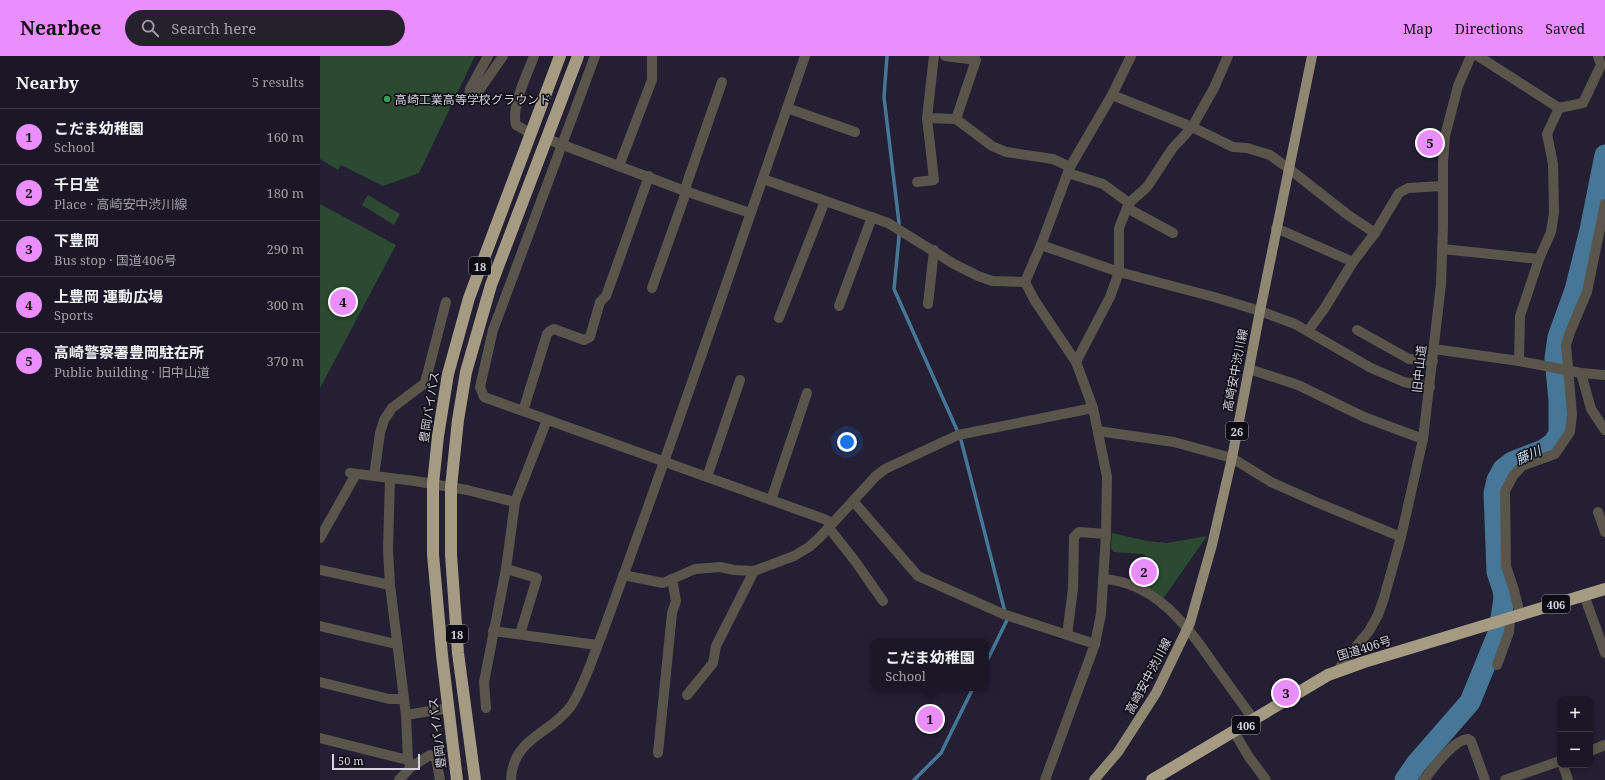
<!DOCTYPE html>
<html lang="en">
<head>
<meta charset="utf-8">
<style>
  body { margin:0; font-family:"Noto Serif","Noto Sans JP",serif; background:#24202e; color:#f1f3f6 }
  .controls { position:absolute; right:12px; bottom:12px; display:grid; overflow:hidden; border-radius:8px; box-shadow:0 2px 6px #0003 }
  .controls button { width:36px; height:36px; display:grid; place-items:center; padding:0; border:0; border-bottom:1px solid #393643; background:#1b1726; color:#f1f3f6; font:20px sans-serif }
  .scale { position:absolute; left:12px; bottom:10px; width:88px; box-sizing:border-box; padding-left:4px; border:2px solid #d6d3e1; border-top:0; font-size:11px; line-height:14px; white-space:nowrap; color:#d6d3e1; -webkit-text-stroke:3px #0d0b13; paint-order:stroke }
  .you { position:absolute; left:527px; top:386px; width:14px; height:14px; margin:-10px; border:3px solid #fff; border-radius:50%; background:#1a73e8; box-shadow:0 0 0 6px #1a73e833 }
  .badge { display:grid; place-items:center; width:26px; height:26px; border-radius:50%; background:#ea8dfd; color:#111; font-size:13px; font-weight:700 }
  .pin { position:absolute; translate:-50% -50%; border:2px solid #fff; box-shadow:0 1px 4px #0006 }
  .popup { position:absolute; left:551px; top:583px; width:118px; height:52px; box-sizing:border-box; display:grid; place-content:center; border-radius:8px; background:#1b1726; filter:drop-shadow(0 1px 3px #0005); font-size:13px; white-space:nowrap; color:#a09fa7 }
  .popup b { font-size:15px; color:#f1f3f6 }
  .popup::after { content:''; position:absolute; left:50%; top:100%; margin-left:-8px; border:8px solid transparent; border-top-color:#1b1726 }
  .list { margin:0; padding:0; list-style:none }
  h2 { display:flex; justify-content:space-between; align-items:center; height:52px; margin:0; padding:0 16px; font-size:17px }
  h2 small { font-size:13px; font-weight:400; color:#a09fa7 }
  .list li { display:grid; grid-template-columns:26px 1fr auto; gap:12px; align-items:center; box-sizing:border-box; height:56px; padding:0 16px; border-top:1px solid #393643 }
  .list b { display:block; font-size:15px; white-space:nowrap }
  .list p { margin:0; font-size:13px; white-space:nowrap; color:#a09fa7 }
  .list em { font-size:13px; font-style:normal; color:#a09fa7 }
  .icon { flex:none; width:22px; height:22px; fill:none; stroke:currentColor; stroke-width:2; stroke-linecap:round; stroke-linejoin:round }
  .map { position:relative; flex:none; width:1285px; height:724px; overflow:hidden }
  header { display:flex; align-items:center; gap:24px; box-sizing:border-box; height:56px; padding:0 20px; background:#ea8dfd; color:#111 }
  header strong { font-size:19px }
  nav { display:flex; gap:22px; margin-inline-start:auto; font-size:14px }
  .search { width:280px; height:36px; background:#24202e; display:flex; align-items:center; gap:10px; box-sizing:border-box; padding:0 14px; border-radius:22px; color:#a09fa7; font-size:15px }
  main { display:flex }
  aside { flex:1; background:#1b1726 }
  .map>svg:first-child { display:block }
</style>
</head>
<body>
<header>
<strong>Nearbee</strong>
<div class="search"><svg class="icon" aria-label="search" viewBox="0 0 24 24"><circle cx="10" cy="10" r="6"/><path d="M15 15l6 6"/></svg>Search here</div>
<nav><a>Map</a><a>Directions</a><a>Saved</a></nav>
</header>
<main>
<aside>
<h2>Nearby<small>5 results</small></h2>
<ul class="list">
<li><span class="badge">1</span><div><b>こだま幼稚園</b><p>School</p></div><em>160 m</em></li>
<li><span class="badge">2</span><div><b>千日堂</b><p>Place · 高崎安中渋川線</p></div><em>180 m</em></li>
<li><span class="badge">3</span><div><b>下豊岡</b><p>Bus stop · 国道406号</p></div><em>290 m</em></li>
<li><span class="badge">4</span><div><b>上豊岡 運動広場</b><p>Sports</p></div><em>300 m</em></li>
<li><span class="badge">5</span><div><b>高崎警察署豊岡駐在所</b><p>Public building · 旧中山道</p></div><em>370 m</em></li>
</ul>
</aside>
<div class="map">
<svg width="1285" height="724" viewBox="0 0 1285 724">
  <rect width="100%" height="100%" fill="#241f33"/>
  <g fill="#2b4a31">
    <path d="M0,0h155l-56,117 -36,13 -42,-21 -3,5 -18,-11z"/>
    <path d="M48,139l32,19 -6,11 -32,-20z"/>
    <path d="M0,148l76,41 -76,143z"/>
    <path d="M792,477l35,8 20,2 40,-7 -44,63 -18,-10 12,-27 -15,-8 -28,-2 -3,-4z"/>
  </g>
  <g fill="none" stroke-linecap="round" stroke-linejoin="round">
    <g stroke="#467796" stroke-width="3.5">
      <path d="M567,0l-3,41 15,126v14l-5,52 63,141"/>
      <path d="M641,384l46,180 -21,43"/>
      <path d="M594,724l27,-27 32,-65"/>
    </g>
    <path stroke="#467796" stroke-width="21" d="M1085,724l11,-16 54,-62 29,-71 5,-33 -1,-8 -6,-18 -3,-79 3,-13 6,-11 9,-7 31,-12 10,-7 6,-9v-33l-4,-43 3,-21 17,-47 15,-60 15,-75"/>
    <g stroke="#59554b" stroke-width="10">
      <path d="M168,0l-18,33 -1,7 4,1 5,-5 25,-36"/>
      <path d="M275,0l-102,274 -13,57 4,10 340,122 8,4"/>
      <path d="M614,0l-7,62 29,1 36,27 14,6 47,7 17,8"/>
      <path d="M625,0l31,4 -20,59"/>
      <path d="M1158,0l81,52 24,-5 18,-38 -3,-9"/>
      <path d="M792,39l80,32 41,20 14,1 23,7 18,13 60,47 27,18"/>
      <path d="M467,52l68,24"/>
      <path d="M210,77l-14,-8c-5,-19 11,-50 18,-69"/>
      <path d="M227,83l138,52 65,22"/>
      <path d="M299,110l33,-86v-24"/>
      <path d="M748,117l35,11 26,19"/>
      <path d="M443,123l125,44 66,41 24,12 14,5 33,1 10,19 41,61 17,46 14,69 -1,57 -5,80 -6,30 -50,136"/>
      <path d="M597,126l17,-2 -7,-62"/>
      <path d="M807,152l46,25"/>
      <path d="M956,172l77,34"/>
      <path d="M721,189l78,27 95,25 46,14 35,13 76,44 33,14 26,5"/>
      <path d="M1122,193l97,10"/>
      <path d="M705,226l16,-37 29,-78 42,-72 19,-39"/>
      <path d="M332,232l32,-90 3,-15 35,-101"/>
      <path d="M608,248l6,-54"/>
      <path d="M519,250l33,-89"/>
      <path d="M459,262l46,-117"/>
      <path d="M1037,274l52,29 24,2"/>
      <path d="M988,275l16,-22 29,-47 22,-29 24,-40 9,-5 35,-2"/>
      <path d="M1114,293l85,12 62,12 24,2"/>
      <path d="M1199,305l1,-45 19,-57 12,-27 3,-19 -1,-49 -6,-30 12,-26"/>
      <path d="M756,306l34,-65 9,-25v-44l10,-25 18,-16 25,-38 20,-22 22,-39 14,-32"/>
      <path d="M929,313l49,16 66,32 59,22"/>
      <path d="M1261,317l10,36 14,21"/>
      <path d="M203,355l24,-77 3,-3 4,-2 30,11 6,-3 10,-35 6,-6 43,-120"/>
      <path d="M778,375l76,11 58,16 39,24 45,20 85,35"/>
      <path d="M30,417l65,8 52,9 48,12"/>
      <path d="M54,420l6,-43 4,-13 8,-12 33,-25 21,-81"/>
      <path d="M387,421l33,-97"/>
      <path d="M70,422l-2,72 2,35 16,130 2,45 3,7 -12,13"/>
      <path d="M451,444l36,-107"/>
      <path d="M533,445l65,75 85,38 92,30"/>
      <path d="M1278,456l7,20"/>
      <path d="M509,472l26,33 28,40"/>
      <path d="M0,482l36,-64"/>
      <path d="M186,513l31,9 -17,56"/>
      <path d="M0,514l70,15"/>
      <path d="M303,519l40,8 32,-14 25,-2 14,3 20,1 40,-15 15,-9 10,-9 57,-62 9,-7 73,-34 135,-27"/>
      <path d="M783,523c53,3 85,48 112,87 13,18 26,36 39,54"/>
      <path d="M1264,539l21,58"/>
      <path d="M1200,559l-6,-25 -8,-24 -1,-75 8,-15 9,-10 33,-12 15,-22 2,-18 -6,-69 4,-13 17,-40 18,-88"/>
      <path d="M0,570l76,18"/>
      <path d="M173,575l104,14"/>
      <path d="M747,579l6,-46 1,-52 5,-5 27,2"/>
      <path d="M1177,609l12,-33 1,-13"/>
      <path d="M1019,614l3,-6 27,-33 9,-16 6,-17 17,-61 22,-98 18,-155 2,-56v-66l2,-26 13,-50 13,-30"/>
      <path d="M0,626l69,17h14"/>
      <path d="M367,639l26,-32 3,-17 38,-75"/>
      <path d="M166,652l-2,-26 22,-113 9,-67 32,-82"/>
      <path d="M86,659l43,-7"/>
      <path d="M914,676l15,25 17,23"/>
      <path d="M0,682l88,22"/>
      <path d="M1270,695l15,-6"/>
      <path d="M338,697l14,-140 4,-12 -4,-22"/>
      <path d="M1243,709l5,15"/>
      <path d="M91,711l19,-12 6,3 4,22"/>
      <path d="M191,724c2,-43 39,-45 60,-74 12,-18 22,-49 30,-69 71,-193 137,-387 204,-581"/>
      <path d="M1104,724c9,-12 29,-40 44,-41l3,2 14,39"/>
      <path d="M1185,724l55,-19"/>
    </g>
    <path stroke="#908773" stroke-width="10" d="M774,724l24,-28 38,-59 34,-70 22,-78 20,-87 28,-147 52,-255"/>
    <g stroke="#a59b82" stroke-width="12">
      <path d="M137,724l-15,-125 -9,-101v-70l5,-48 10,-62 21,-76 91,-242"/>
      <path d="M155,724l-17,-127 -7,-98v-68l7,-67 8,-48 25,-87 87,-229"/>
      <path d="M832,724l176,-105 36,-13 241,-73"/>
    </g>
  </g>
  <circle fill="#2e9e5b" stroke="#0d0b13" stroke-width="1.5" cx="67" cy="43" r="4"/>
  <g text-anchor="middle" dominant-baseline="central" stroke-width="3" stroke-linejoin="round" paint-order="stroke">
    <g fill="#0d0b13" stroke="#9a97a3" stroke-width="1">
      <rect x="149" y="201" width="22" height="18" rx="3"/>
      <rect x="906" y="366" width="22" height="18" rx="3"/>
      <rect x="1222" y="539" width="28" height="18" rx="3"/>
      <rect x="126" y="569" width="22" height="18" rx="3"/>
      <rect x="912" y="660" width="28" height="18" rx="3"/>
    </g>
    <g font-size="11" font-weight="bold" fill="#d6d3e1">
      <text x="160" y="210">18</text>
      <text x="917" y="375">26</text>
      <text x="1236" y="548">406</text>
      <text x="137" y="578">18</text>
      <text x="926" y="669">406</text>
    </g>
    <g font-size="12" fill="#d6d3e1" stroke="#0d0b13" text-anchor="start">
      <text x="75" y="43">高崎工業高等学校グラウンド</text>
    </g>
    <g font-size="12" fill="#d6d3e1" stroke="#0d0b13">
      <text transform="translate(1099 313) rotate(-84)">旧中山道</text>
      <text transform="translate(915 314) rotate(-79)">高崎安中渋川線</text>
      <text transform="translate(109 351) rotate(-81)">豊岡バイパス</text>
      <text transform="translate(1044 592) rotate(-17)">国道406号</text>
      <text transform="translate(828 620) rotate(-62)">高崎安中渋川線</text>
      <text transform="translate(117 677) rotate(-97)">豊岡バイパス</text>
    </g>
    <g font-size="13" font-style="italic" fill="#c7e4f7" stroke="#0d0b13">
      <text transform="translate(1208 399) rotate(-24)">藤川</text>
    </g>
  </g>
</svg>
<div class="controls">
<button>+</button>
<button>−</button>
</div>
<div class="scale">50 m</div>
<div class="you"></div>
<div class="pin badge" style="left:610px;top:663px">1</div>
<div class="popup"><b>こだま幼稚園</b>School</div>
<div class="pin badge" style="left:824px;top:516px">2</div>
<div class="pin badge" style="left:966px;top:637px">3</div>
<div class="pin badge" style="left:23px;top:246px">4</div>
<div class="pin badge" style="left:1110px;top:87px">5</div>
</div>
</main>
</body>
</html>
